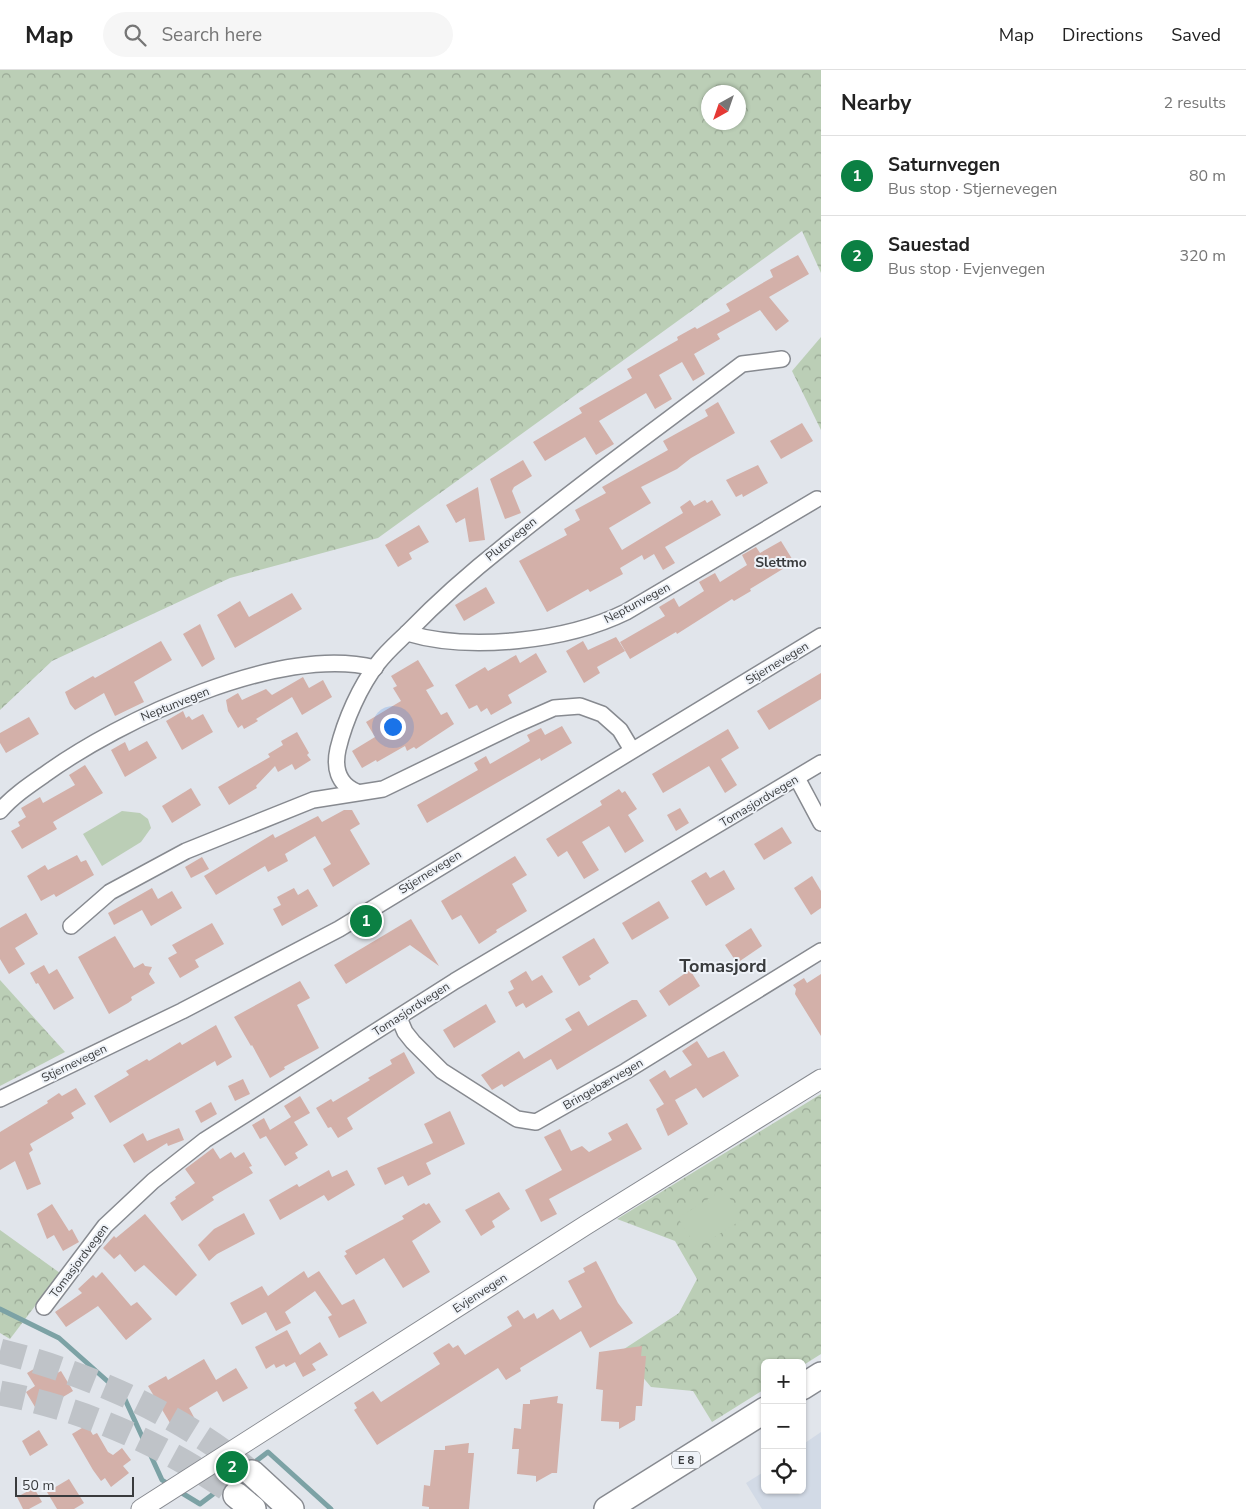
<!DOCTYPE html>
<html lang="en">
<head>
<meta charset="utf-8">
<style>
  body { margin:0; font-family:"Nunito Sans",sans-serif; background:#f6f6f6; color:#222 }
  .controls { position:absolute; right:15px; bottom:15px; display:grid; overflow:hidden; border-radius:8px; box-shadow:0 1px 4px #0004 }
  .controls button { width:45px; height:45px; display:grid; place-items:center; padding:0; border:0; border-bottom:1px solid #e0e0e0; background:#fff; color:#222; font:25px sans-serif }
  .compass { position:absolute; left:701px; top:15px; width:45px; height:45px; border-radius:50%; background:#fff; box-shadow:0 1px 4px #0004; rotate:220deg }
  .scale { position:absolute; left:15px; bottom:12px; width:119px; box-sizing:border-box; padding-left:5px; border:2px solid #393b3d; border-top:0; font-size:14px; line-height:18px; white-space:nowrap; color:#393b3d; -webkit-text-stroke:4px #eef2f8; paint-order:stroke }
  .you { position:absolute; left:392px; top:656px; width:18px; height:18px; margin:-12px; border:4px solid #fff; border-radius:50%; background:#1a73e8; box-shadow:0 0 0 8px #1a73e833 }
  .badge { display:grid; place-items:center; width:32px; height:32px; border-radius:50%; background:#0b8043; color:#fff; font-size:16px; font-weight:700 }
  .pin { position:absolute; translate:-50% -50%; border:2px solid #fff; box-shadow:0 1px 5px #0006 }
  .list { margin:0; padding:0; list-style:none }
  h2 { display:flex; justify-content:space-between; align-items:center; height:65px; margin:0; padding:0 20px; font-size:21px }
  h2 small { font-size:16px; font-weight:400; color:#767676 }
  .list li { display:grid; grid-template-columns:32px 1fr auto; gap:15px; align-items:center; box-sizing:border-box; height:80px; padding:0 20px; border-top:1px solid #e0e0e0 }
  .list b { display:block; font-size:19px; white-space:nowrap }
  .list p { margin:0; font-size:16px; white-space:nowrap; color:#767676 }
  .list em { font-size:16px; font-style:normal; color:#767676 }
  .icon { flex:none; width:28px; height:28px; fill:none; stroke:currentColor; stroke-width:2; stroke-linecap:round; stroke-linejoin:round }
  .map { position:relative; flex:none; width:821px; height:1439px; overflow:hidden }
  header { display:flex; align-items:center; gap:30px; box-sizing:border-box; height:70px; padding:0 25px; background:#fff; border-bottom:1px solid #e0e0e0 }
  header strong { font-size:24px }
  nav { display:flex; gap:28px; margin-inline-start:auto; font-size:18px }
  .search { width:350px; height:45px; background:#f6f6f6; display:flex; align-items:center; gap:12px; box-sizing:border-box; padding:0 18px; border-radius:28px; color:#767676; font-size:19px }
  main { display:flex }
  aside { flex:1; background:#fff }
  .map>svg:first-child { display:block }
</style>
</head>
<body>
<header>
<strong>Map</strong>
<div class="search"><svg class="icon" aria-label="search" viewBox="0 0 24 24"><circle cx="10" cy="10" r="6"/><path d="M15 15l6 6"/></svg>Search here</div>
<nav><a>Map</a><a>Directions</a><a>Saved</a></nav>
</header>
<main>
<div class="map">
<svg width="821" height="1439" viewBox="0 0 821 1439">
  <defs>
    <pattern id="forest-crowns" width="20" height="18" patternUnits="userSpaceOnUse" patternTransform="scale(1.25)"><rect width="20" height="18" fill="#bbceb6"/><path d="M2 6a3 3 0 1 1 6 0M12 15a3 3 0 1 1 6 0" fill="none" stroke="#99a895"/></pattern>
  </defs>
  <rect width="100%" height="100%" fill="#e1e5eb"/>
  <path fill="#d2dae6" d="M821,1362v77h-59l-16,-26 19,-12v19h37v-45z"/>
  <g fill="url(#forest-crowns)" fill-rule="evenodd">
    <path d="M0,0h821v203l-19,-42 -424,307 -148,40 -178,83 -52,49zM738,22v30h-30v-30z"/>
    <path d="M821,267v93l-29,-59z"/>
    <path d="M0,910l65,72 -65,34z"/>
    <path d="M821,1024v260l-19,12v-3h-37v26l-53,33 -19,-31 -42,-4 -30,-36 58,-38 18,-34 -22,-38 -58,-22z"/>
    <path d="M0,1160l60,43 -50,66 -10,-6z"/>
  </g>
  <g fill="#bbceb6">
    <path d="M122,741l18,2 8,6 3,9 -10,14 -39,24 -19,-32z"/>
    <path d="M724,1119l19,30 -46,29 -19,-30z"/>
  </g>
  <g fill="none" stroke-linecap="round" stroke-linejoin="round">
    <g stroke="#7ca2a5" stroke-width="5">
      <path d="M0,1239l59,29 64,57 39,85 8,5"/>
      <path d="M252,1394l16,-12 63,57"/>
      <path d="M177,1420l23,14 45,-34"/>
    </g>
  </g>
  <g fill="#d3b0a9">
    <path d="M798,185l11,19 -40,23 20,24 -13,10 -16,-21 -43,24 3,5 -26,15 11,20 -12,7 -11,-19 -23,13 13,24 -17,10 -9,-16 -47,28 15,23 -18,11 -11,-18 -40,24 -12,-19 49,-29 -3,-5 53,-30 -5,-9 51,-29 -1,-3 18,-10 2,2 33,-18 -4,-7 47,-27 -3,-7z"/>
    <path d="M718,332l17,31 -44,25 -14,11 -36,18 10,16 -42,25 13,22 61,-37 -3,-6 10,-7 4,6 11,-6 2,3 5,-3 9,15 -56,32 10,16 -12,7 -9,-16 -10,6 -2,-5 -22,13 3,6 -33,18 -2,-3 -41,23 -28,-51 48,-26 -3,-6 16,-9 -5,-10 31,-17 -4,-6 66,-37 -5,-9 45,-25 -3,-6z"/>
    <path d="M802,353l11,18 -32,18 -11,-18z"/>
    <path d="M523,390l9,16 -18,11 -2,4 9,22 -16,6 -15,-40z"/>
    <path d="M758,395l10,18 -25,14 -1,-3 -6,3 -10,-17z"/>
    <path d="M478,417l7,53 -16,2 -4,-24 -9,5 -10,-18z"/>
    <path d="M419,455l10,17 -20,11 3,6 -14,8 -13,-22z"/>
    <path d="M781,471l13,21 -44,27 1,2 -17,10 -2,-2 -55,35 -1,-2 -46,27 -10,-17 45,-26 -6,-9 15,-9 5,9 25,-16 -5,-9 16,-9 5,9 27,-17 -5,-10 14,-8 4,6z"/>
    <path d="M486,517l9,16 -31,18 -9,-16z"/>
    <path d="M292,523l10,16 -67,39 -18,-33 23,-14 9,16z"/>
    <path d="M200,554l15,35 -13,8 -19,-33z"/>
    <path d="M616,567l9,14 -28,16 3,6 -16,10 -18,-32 17,-10 5,9z"/>
    <path d="M161,571l11,19 -38,22 10,20 -29,14 -11,-23 -29,17 -5,-6 -5,-12 28,-16 2,2z"/>
    <path d="M536,583l11,19 -39,23 4,8 -21,12 -4,-7 -6,4 -4,-7 -8,4 -14,-24 30,-18 3,4 28,-16 4,8z"/>
    <path d="M418,590l16,26 -8,4 15,25 6,-3 7,12 -38,25 -2,-2 -7,4 -2,-5 -28,16 -1,-2 -14,8 -10,-17 23,-14 -9,-15 35,-21 -8,-13 4,-2 -6,-10z"/>
    <path d="M821,603v26l-52,31 -12,-19z"/>
    <path d="M303,607l6,11 14,-8 9,17 -30,18 -10,-18 -36,22 2,2 -14,8 -2,-4 -4,3 -10,-17 -2,-11 12,-7 4,7 24,-11 6,6z"/>
    <path d="M183,641l3,7 3,-2 3,4 11,-6 10,18 -31,18 -16,-29z"/>
    <path d="M29,647l10,17 -33,19 -6,-10v-10z"/>
    <path d="M562,656l10,17 -31,18 -1,-3 -113,65 -10,-18 61,-35 -4,-7 12,-7 4,8 40,-23 -3,-6 14,-7 4,7z"/>
    <path d="M728,659l11,19 -18,11 16,26 -12,8 -16,-27 -46,27 -11,-19z"/>
    <path d="M297,662l12,21 -2,2 4,5 -16,10 -3,-6 -14,8 -3,-6 -19,20 1,2 -28,17 -11,-18 52,-30 -2,-3 15,-9 -2,-4z"/>
    <path d="M147,671l10,17 -32,19 -14,-27 14,-8 4,9z"/>
    <path d="M85,695l18,28 -50,29 4,7 -35,20 -11,-18 9,-5 -2,-4 8,-5 -5,-9 19,-11 3,6 32,-18 -6,-10z"/>
    <path d="M191,718l10,17 -29,18 -10,-17z"/>
    <path d="M619,719l3,4 3,-2 12,18 -9,6 16,26 -19,12 -16,-27 -27,16 17,28 -15,9 -17,-28 -9,6 -12,-18 56,-34 -2,-4z"/>
    <path d="M680,738l9,15 -13,8 -9,-16z"/>
    <path d="M344,740h8l8,14 -10,6 20,34 -37,23 -10,-18 8,-5 -16,-28 -30,18 3,7 -20,11 -3,-6 -49,29 -12,-19 69,-42 2,4 43,-22 4,6z"/>
    <path d="M782,757l10,16 -28,17 -10,-16z"/>
    <path d="M77,785l4,7 5,-2 8,15 -38,22 -2,-3 -13,7 -14,-25 18,-11 3,5z"/>
    <path d="M515,786l12,19 -15,9 15,27 -31,19 1,2 -18,12 -18,-29 -9,5 -11,-19z"/>
    <path d="M202,787l7,12 -18,9 -6,-11z"/>
    <path d="M724,800l11,19 -29,17 -15,-25 15,-9 4,6z"/>
    <path d="M812,806l9,15v17l-10,7 -17,-27z"/>
    <path d="M152,818l6,11 14,-8 10,17 -31,18 -9,-16 -28,15 -6,-12z"/>
    <path d="M294,818l4,7 10,-6 10,17 -36,20 -9,-17 8,-4 -4,-8z"/>
    <path d="M659,831l10,17 -37,22 -10,-17z"/>
    <path d="M26,843l12,21 -23,14 10,16 -16,10 -9,-15v-31z"/>
    <path d="M411,849l28,47 -29,-21 -64,39 -12,-19z"/>
    <path d="M212,853l12,21 -29,16 4,7 -19,11 -12,-20 9,-5 -5,-8z"/>
    <path d="M751,858l11,18 -25,17 -12,-18z"/>
    <path d="M115,866l19,32 9,-5 2,3 7,1 -3,7 6,9 -24,14 1,3 -4,3 -19,11 -31,-57z"/>
    <path d="M594,868l15,25 -20,13 2,3 -12,7 -17,-29z"/>
    <path d="M44,895l5,9 8,-5 17,29 -20,12 -16,-27 -2,1 -6,-11z"/>
    <path d="M690,900l10,16 -31,20 -10,-15z"/>
    <path d="M526,901l6,10 10,-6 11,17 -27,16 -3,-5 -7,4 -8,-15 6,-3 -4,-8z"/>
    <path d="M821,904v62l-26,-42 1,-5 -3,-4 11,-7 3,5z"/>
    <path d="M300,911l10,17 -13,7 22,43 -35,19 1,2 -15,9 -18,-33 -1,1 -17,-29z"/>
    <path d="M632,930h5l10,16 -90,54 -6,-11 -47,28 -2,-3 -10,6 -11,-15 38,-24 5,8 48,-29 -7,-11 14,-8 9,15z"/>
    <path d="M486,934l10,18 -42,26 -11,-18z"/>
    <path d="M216,955l16,32 -15,9 -2,-5 -105,62 -16,-27 35,-21 -3,-4 21,-12 2,2 31,-19 2,3z"/>
    <path d="M697,971l11,17 16,-7 15,25 -36,22 -7,-10 -21,12 13,24 -20,12 -12,-27 8,-5 -15,-24 16,-10 5,8 22,-13 -10,-14z"/>
    <path d="M404,982l11,21 -68,45 6,11 -15,9 -7,-11 -3,1 -12,-20 15,-9 2,3 37,-22 -2,-2 24,-14 -2,-4z"/>
    <path d="M243,1009l7,15 -15,7 -7,-15z"/>
    <path d="M76,1018l10,16 -15,9 3,5 -44,26 3,6 -4,3 12,31 -14,6 -12,-29 -15,9v-38l48,-29 -1,-2 12,-8 3,3z"/>
    <path d="M300,1026l10,17 -16,9 14,23 -13,8 3,5 -13,8 -19,-30 -6,3 -8,-14 12,-7 6,12 21,-13 -7,-11z"/>
    <path d="M211,1032l6,12 -16,9 -6,-12z"/>
    <path d="M450,1041l15,33 -39,19 5,11 -23,12 -5,-10 -18,9 -8,-17 56,-25 -9,-19z"/>
    <path d="M627,1053l15,26 -93,50 8,15 -16,8 -16,-32 37,-20 -18,-33 16,-8 11,22 11,-5 7,6 23,-12 -4,-7z"/>
    <path d="M179,1058l5,12 -16,6 -1,-3 -33,20 -11,-18 20,-12 4,8z"/>
    <path d="M213,1078l7,11 11,-7 4,6 9,-6 8,14 -3,1 4,6 -41,24 2,3 -32,21 -12,-18 6,-4 -1,-2 20,-14 -10,-14z"/>
    <path d="M329,1100l3,7 15,-7 8,15 -27,16 -4,-6 -44,25 -11,-20 28,-16 2,3z"/>
    <path d="M499,1122l11,17 -18,12 3,6 -14,9 -16,-26z"/>
    <path d="M424,1133l2,2 3,-2 12,19 -29,19 18,31 -27,16 -19,-30 -28,17 -12,-19 3,-2 -2,-3 55,-30 4,-2 -2,-3z"/>
    <path d="M52,1134l17,27 3,-2 7,13 -16,9 -9,-16 -7,4 -10,-25z"/>
    <path d="M244,1143l11,21 -38,20 -8,7 -11,-16 16,-16z"/>
    <path d="M145,1144l52,61 -21,21 -32,-31 -9,7 -15,-18 -6,5 -11,-11 11,-12 2,2z"/>
    <path d="M596,1191l22,42 15,20 -43,25 -9,-17 -61,37 1,3 -15,9 -8,-12 -121,77 -23,-35 3,-2 -3,-5 19,-12 8,11 59,-38 -7,-11 16,-10 4,5 5,-3 7,10 47,-29 -5,-9 11,-7 6,9 10,-6 3,6 16,-10 7,11 22,-13 -14,-26 17,-9 -2,-4z"/>
    <path d="M304,1201l4,7 11,-7 23,34 12,-6 13,24 -28,15 -11,-21 4,-2 -17,-24 -30,21 6,11 -15,8 -10,-19 -24,13 -12,-22 32,-17 6,10z"/>
    <path d="M102,1202l29,34 6,-4 15,17 -26,21 -28,-34 -32,21 -11,-15 27,-19 -4,-4 15,-14 3,3z"/>
    <path d="M287,1260l13,25 20,-13 8,13 -16,9 4,6 -13,7 -8,-15 -9,5 -2,-3 -8,4 -2,-4 -8,5 -11,-22z"/>
    <path d="M642,1276l-1,10h5l-4,50h-6l-1,14 -16,9v-7l-18,-1 2,-31 -7,-1 3,-37z"/>
    <path d="M204,1289l12,21 20,-12 12,20 -25,14 -6,-11 -28,17 7,13 -20,12 -28,-47 18,-10 2,4z"/>
    <path d="M44,1293l8,13 9,-5 12,20 -35,21 -12,-20 9,-6 -8,-13z"/>
    <path d="M558,1326l-1,7 6,1 -6,69h-5l-16,9v-6l-19,-2 2,-25h-7l2,-21 7,1 2,-25h7v-4z"/>
    <path d="M87,1355l6,10 4,-2 11,19 5,3 9,-7 9,12 -8,6 6,7 -18,14 -6,-9 -4,3 -8,-11 -21,-36z"/>
    <path d="M39,1360l9,15 -18,11 -8,-15z"/>
    <path d="M469,1373l-1,10h6l-5,56h-40v-2l-7,-1 2,-21 6,1 4,-36h11v-4z"/>
    <path d="M69,1409l15,24 -10,6h-17l-10,-17z"/>
    <path d="M34,1418l8,14 -13,7h-6l-6,-12z"/>
  </g>
  <g fill="none" stroke-linecap="round" stroke-linejoin="round">
    <g stroke="#bfc3c8" stroke-width="25" stroke-dasharray="25 12" stroke-linecap="butt">
      <path d="M0,1281c93,24 177,62 252,122"/>
      <path d="M0,1323c85,16 165,52 236,102"/>
    </g>
    <defs>
      <g id="minor">
        <path d="M407,563c63,19 160,8 219,-21l191,-113"/>
        <path d="M797,708l24,45"/>
        <path d="M357,722c-20,-8 -23,-25 -19,-43 7,-29 22,-63 40,-86 9,-12 21,-22 31,-32 30,-31 62,-59 96,-86 77,-63 158,-121 237,-181l40,-5"/>
        <path d="M0,741c12,-14 28,-25 44,-36 76,-55 236,-131 331,-107"/>
        <path d="M71,856l39,-34 76,-41 127,-51 70,-11 130,-63 41,-18 26,-2 22,8 18,16 12,20"/>
        <path d="M399,948l6,14 8,10 29,29 75,48 19,3 90,-51 195,-120"/>
        <path d="M0,1029l182,-88 157,-82 482,-293"/>
        <path d="M44,1237l61,-81 48,-45 52,-41 250,-159 366,-218"/>
      </g>
      <path id="tertiary" d="M141,1439l445,-284 235,-146"/>
      <g id="trunk">
        <path d="M802,1317l19,-12"/>
        <path d="M252,1403l39,36"/>
        <path d="M236,1425l17,14"/>
        <path d="M607,1439l158,-99"/>
      </g>
    </defs>
    <use href="#minor" stroke="#878a90" stroke-width="18"/>
    <use href="#tertiary" stroke="#878a90" stroke-width="21"/>
    <use href="#trunk" stroke="#878a90" stroke-width="28"/>
    <use href="#minor" stroke="#fff" stroke-width="15"/>
    <use href="#tertiary" stroke="#fff" stroke-width="19"/>
    <use href="#trunk" stroke="#fff" stroke-width="25"/>
  </g>
  <g text-anchor="middle" dominant-baseline="central" stroke-width="4" stroke-linejoin="round" paint-order="stroke">
    <rect fill="#eef2f8" stroke="#6f7275" stroke-width="1" x="672" y="1381.5" width="28" height="17" rx="4"/>
    <g font-size="11" font-weight="bold" fill="#393b3d">
      <text x="686" y="1390">E 8</text>
    </g>
    <g font-size="12" fill="#393b3d" stroke="#eef2f8">
      <text transform="translate(511 469) rotate(-39)">Plutovegen</text>
      <text transform="translate(637 533) rotate(-28)">Neptunvegen</text>
      <text transform="translate(777 593) rotate(-31)">Stjernevegen</text>
      <text transform="translate(175 634) rotate(-22)">Neptunvegen</text>
      <text transform="translate(759 731) rotate(-31)">Tomasjordvegen</text>
      <text transform="translate(430 802) rotate(-32)">Stjernevegen</text>
      <text transform="translate(411 939) rotate(-33)">Tomasjordvegen</text>
      <text transform="translate(74 993) rotate(-26)">Stjernevegen</text>
      <text transform="translate(603 1014) rotate(-30)">Bringebærvegen</text>
      <text transform="translate(79 1191) rotate(-53)">Tomasjordvegen</text>
      <text transform="translate(480 1223) rotate(-33)">Evjenvegen</text>
    </g>
    <g font-size="14" font-weight="bold" fill="#393b3d" stroke="#eef2f8">
      <text x="781" y="492">Slettmo</text>
    </g>
    <g font-size="18" font-weight="bold" fill="#393b3d" stroke="#eef2f8">
      <text x="723" y="896">Tomasjord</text>
    </g>
  </g>
</svg>
<div class="controls">
<button>+</button>
<button>−</button>
<button><svg class="icon" aria-label="locate" viewBox="0 0 24 24"><circle cx="12" cy="12" r="6"/><path d="M12 2v4M12 18v4M2 12h4M18 12h4"/></svg></button>
</div>
<svg class="compass" viewBox="-18 -18 36 36"><path d="M0-13l5 13h-10z" fill="#e53935"/><path d="M0 13l5-13h-10z" fill="#767676"/></svg>
<div class="scale">50 m</div>
<div class="you"></div>
<div class="pin badge" style="left:366px;top:851px">1</div>
<div class="pin badge" style="left:232px;top:1397px">2</div>
</div>
<aside>
<h2>Nearby<small>2 results</small></h2>
<ul class="list">
<li><span class="badge">1</span><div><b>Saturnvegen</b><p>Bus stop · Stjernevegen</p></div><em>80 m</em></li>
<li><span class="badge">2</span><div><b>Sauestad</b><p>Bus stop · Evjenvegen</p></div><em>320 m</em></li>
</ul>
</aside>
</main>
</body>
</html>
